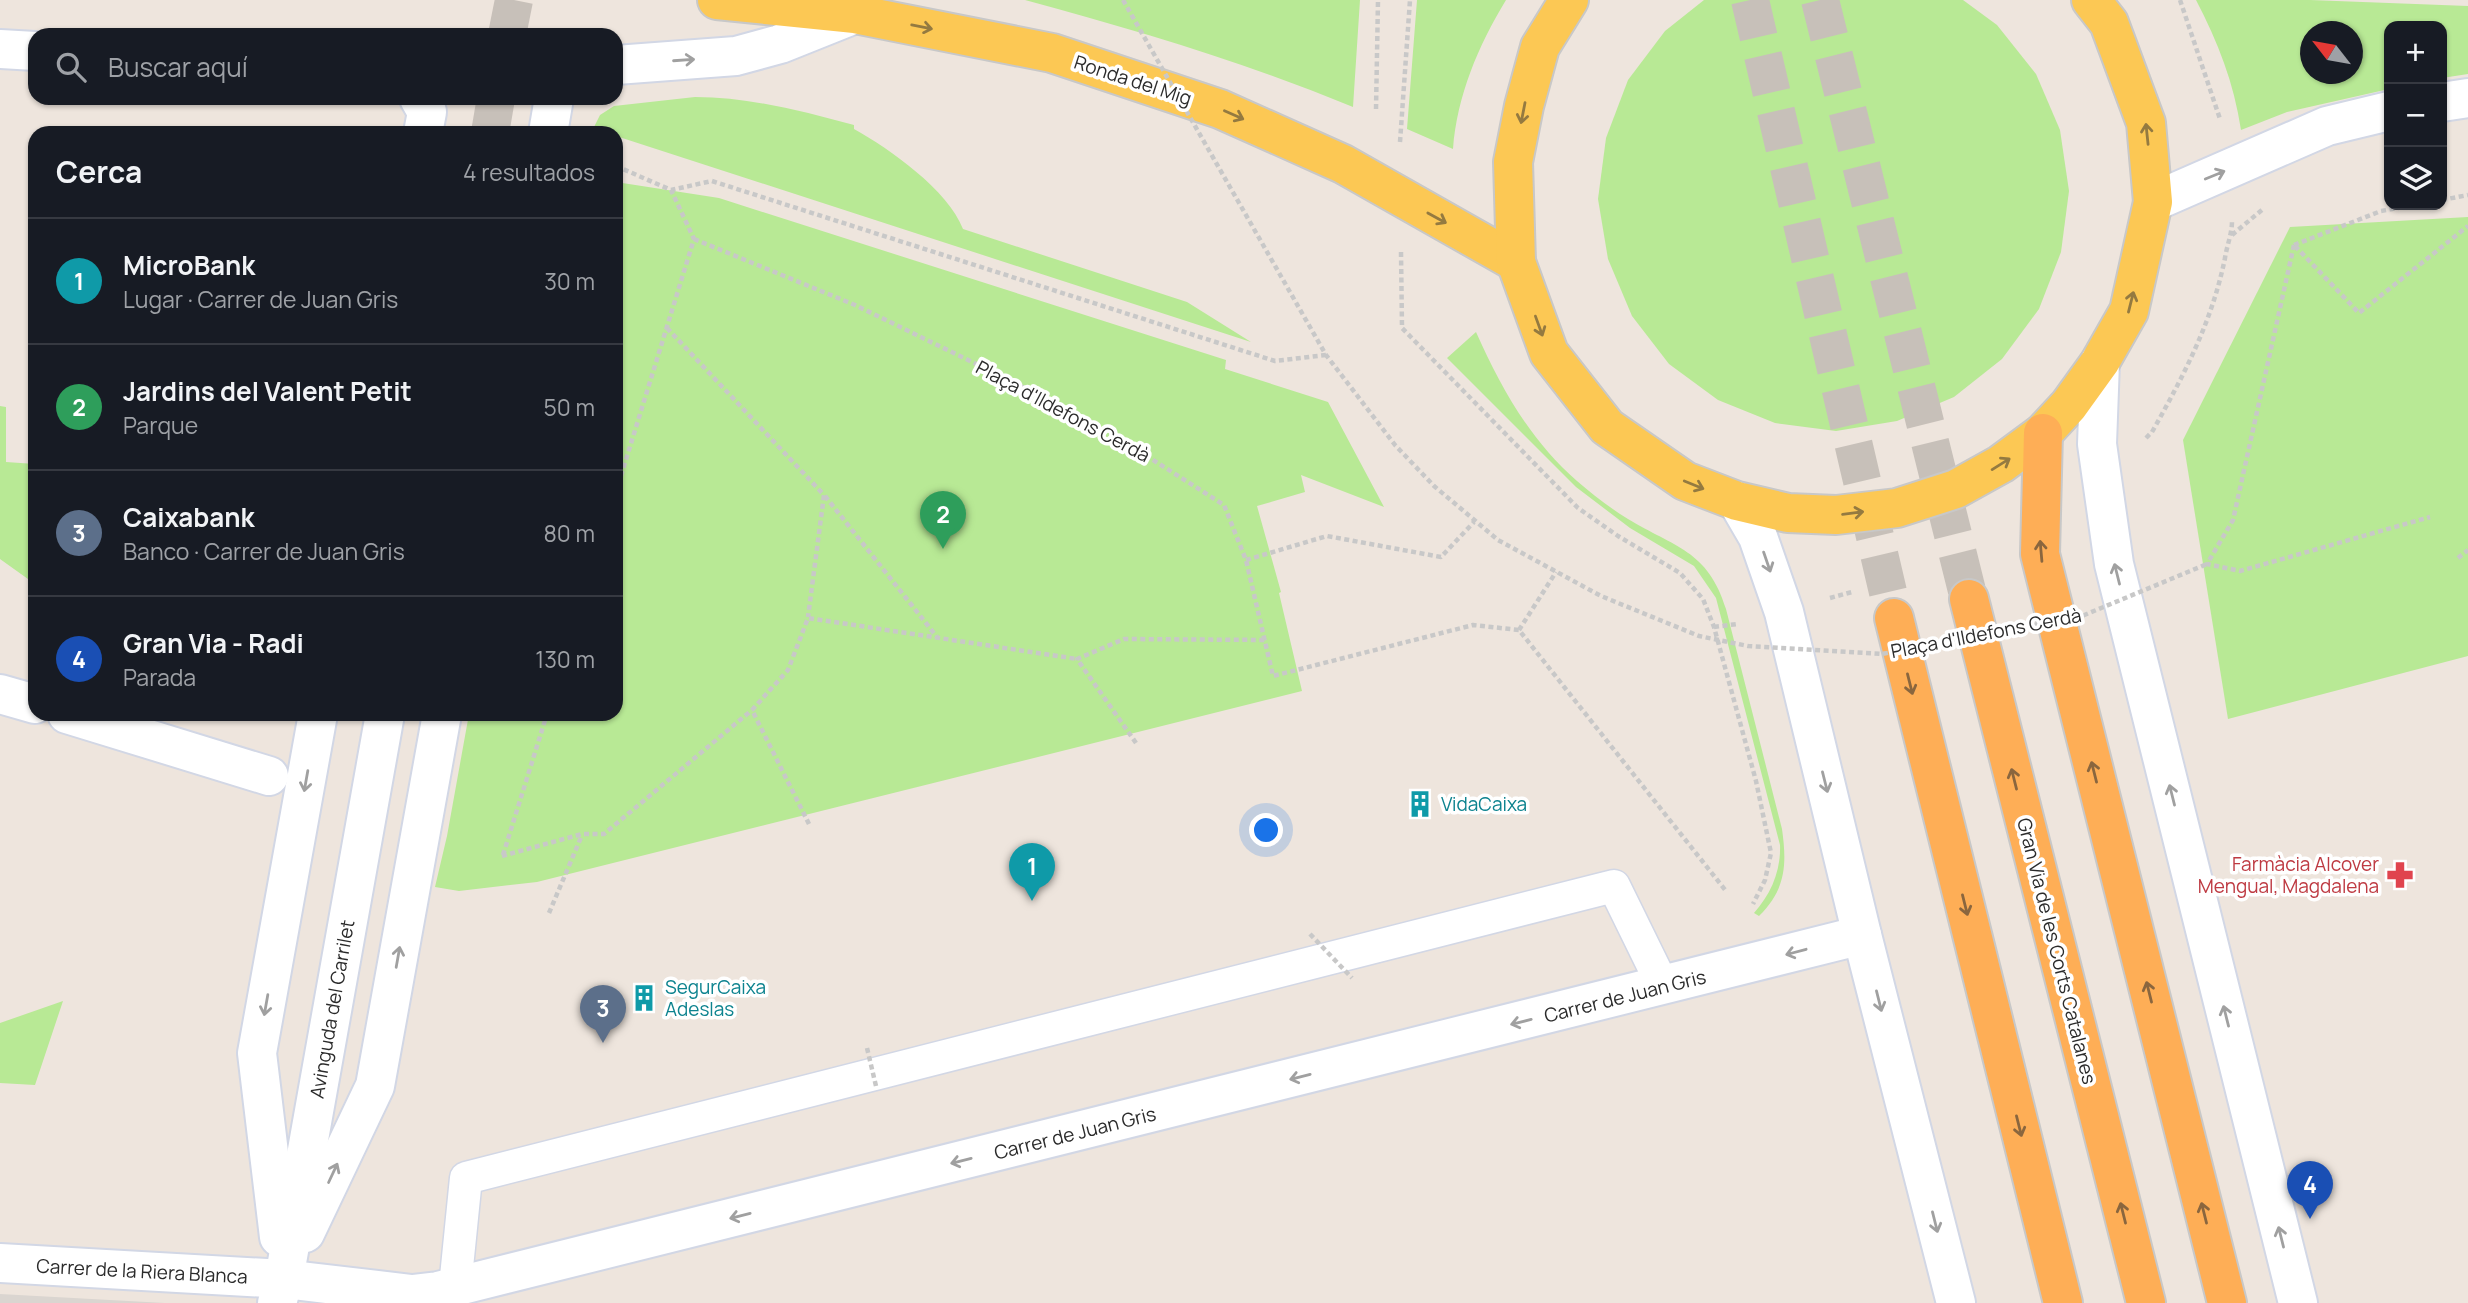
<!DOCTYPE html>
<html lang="es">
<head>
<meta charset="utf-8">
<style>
  body { margin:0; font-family:Manrope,sans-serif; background:#242831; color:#f1f3f6 }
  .controls { position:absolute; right:21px; top:21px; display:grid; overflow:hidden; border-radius:14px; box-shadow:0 2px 5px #0004 }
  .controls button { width:63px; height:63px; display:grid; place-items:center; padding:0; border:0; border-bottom:2px solid #363941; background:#171b24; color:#f1f3f6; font:35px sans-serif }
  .compass { position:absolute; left:2300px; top:21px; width:63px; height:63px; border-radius:50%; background:#171b24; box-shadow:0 2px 5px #0004; rotate:301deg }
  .you { position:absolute; left:1267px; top:831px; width:24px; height:24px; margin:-18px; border:5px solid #fff; border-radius:50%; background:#1a73e8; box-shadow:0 0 0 10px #1a73e833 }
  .badge { display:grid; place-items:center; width:46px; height:46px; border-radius:50%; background:#8c9099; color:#fff; font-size:23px; font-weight:700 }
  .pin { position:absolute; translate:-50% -58px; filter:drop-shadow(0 2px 4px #0008) }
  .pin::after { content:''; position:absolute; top:37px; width:24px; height:21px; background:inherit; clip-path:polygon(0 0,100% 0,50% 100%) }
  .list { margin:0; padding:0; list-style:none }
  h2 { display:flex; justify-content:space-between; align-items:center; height:91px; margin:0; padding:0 28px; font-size:30px }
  h2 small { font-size:23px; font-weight:400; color:#9ea1a6 }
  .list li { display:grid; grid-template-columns:46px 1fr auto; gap:21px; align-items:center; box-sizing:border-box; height:126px; padding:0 28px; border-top:2px solid #363941 }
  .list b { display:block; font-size:26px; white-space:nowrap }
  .list p { margin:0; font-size:23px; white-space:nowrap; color:#9ea1a6 }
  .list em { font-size:23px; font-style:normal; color:#9ea1a6 }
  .icon { flex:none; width:38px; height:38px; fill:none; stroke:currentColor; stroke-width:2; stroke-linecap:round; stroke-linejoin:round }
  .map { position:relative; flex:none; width:2468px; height:1303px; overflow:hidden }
  .search { position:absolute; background:#171b24; box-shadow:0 2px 5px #0004; left:28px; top:28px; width:595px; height:77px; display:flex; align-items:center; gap:18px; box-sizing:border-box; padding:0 24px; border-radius:21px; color:#9ea1a6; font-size:26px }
  .panel { position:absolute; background:#171b24; box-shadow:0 2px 5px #0004; left:28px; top:126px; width:595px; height:595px; border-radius:21px }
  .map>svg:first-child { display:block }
</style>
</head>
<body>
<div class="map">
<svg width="2468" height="1303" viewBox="0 0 2468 1303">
  <rect width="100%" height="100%" fill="#eee5dd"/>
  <g fill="#b8e995" fill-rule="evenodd">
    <path d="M1025,0h335l-7,107c-106,-44 -217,-77 -328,-107z"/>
    <path d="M1417,0h89c-28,46 -49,96 -53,149l-46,-20z"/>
    <path d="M1704,0h259l34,25 39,49 24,56 9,61 -8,61 -22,57 -37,50 -48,38 -57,24 -61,10 -61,-8 -57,-23 -49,-36 -37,-48 -24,-57 -10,-60 8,-61 22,-58 37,-49z"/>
    <path d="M2196,0h114l158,6v68l-26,4v-52h-53v63l-102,23 -46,18c-7,-47 -23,-88 -45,-130zM2310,32h42v42h-42z"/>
    <path d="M695,97c54,0 107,14 159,28v4c36,20 94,61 109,100l224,73 64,40 -635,-206v-3h-11l-12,-4 7,-14 14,-9z"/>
    <path d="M616,182l103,16 507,162 -1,9 103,33 56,105 -83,-32 4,17 -48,14 24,86 -2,1 23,98 -765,191 -78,9 -24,-4 12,-51 22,-122h147z"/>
    <path d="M2468,217v439l-240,63 -45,-279 107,-213z"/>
    <path d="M1476,332c25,56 54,108 101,149 15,13 33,27 51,38 46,28 80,31 98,90l56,220c5,36 4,60 -23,87l-5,-3c17,-19 27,-42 26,-68l-64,-247 -22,-32 -64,-38 -54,-41 -129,-129z"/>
    <path d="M0,406l6,1v55l29,2v120l-35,-25z"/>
    <path d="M63,1001l-28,84 -35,-2v-60z"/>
  </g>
  <path fill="#dad5d0" d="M0,1294l165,9h1h-166z"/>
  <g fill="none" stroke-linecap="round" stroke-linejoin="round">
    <g stroke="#c7c0b9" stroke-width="38" stroke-dasharray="38 19" stroke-linecap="butt">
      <path d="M507,35l7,-35"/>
      <path d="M490,133l6,-35"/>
    </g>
    <g stroke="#c7c0b9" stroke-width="38" stroke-dasharray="38 19" stroke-linecap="butt">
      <path d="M1750,0l144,618"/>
      <path d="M1820,0l149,599"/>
    </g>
    <defs>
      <path id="service" d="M455,1287l11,-109 1136,-289 12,-3 49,100"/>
      <g id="pedestrian">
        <path d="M0,694l35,10"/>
        <path d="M67,714l202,62"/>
      </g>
      <path id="minor" d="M0,1263l284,16 128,15 26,-3 1424,-356"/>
      <g id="tertiary">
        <path d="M0,49l35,2"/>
        <path d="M616,65l120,-9 44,-12 75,-30"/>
        <path d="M419,98l8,14 -4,21"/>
        <path d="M548,133l6,-35"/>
        <path d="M305,1233l70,-147 67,-372"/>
        <path d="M279,1237l-22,-184 61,-339"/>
        <path d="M277,1303l7,-24 101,-565"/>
      </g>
      <g id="secondary">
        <path d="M2442,102l26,-4"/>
        <path d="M2153,202l174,-76 62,-15"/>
        <path d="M2100,362l-3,82 17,120 184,739"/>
        <path d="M1737,501l21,36 26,75 78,323 94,368"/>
      </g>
      <g id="primary">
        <path d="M717,0l138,14 197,39 168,56 123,55 173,98"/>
        <path d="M1569,0l-29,47 -16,59 -11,56 3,100 33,91 58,74 78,54 52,20 51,12 48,2 61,-7 59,-19 45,-25 42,-31 26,-28 31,-43 29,-51 24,-109 -7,-79 -37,-100 -18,-23"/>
      </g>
      <g id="trunk">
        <path d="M2043,433l-3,121 187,749"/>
        <path d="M1969,599l177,704"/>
        <path d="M1894,618l169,685"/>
      </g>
    </defs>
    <use href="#service" stroke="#d2d7e5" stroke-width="35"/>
    <use href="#pedestrian" stroke="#d2d7e5" stroke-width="42"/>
    <use href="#minor" stroke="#d2d7e5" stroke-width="42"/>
    <use href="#tertiary" stroke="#d2d7e5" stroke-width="42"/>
    <use href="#secondary" stroke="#d2d7e5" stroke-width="42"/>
    <use href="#primary" stroke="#c8c8c8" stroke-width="42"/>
    <use href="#trunk" stroke="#c8c8c8" stroke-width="42"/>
    <g stroke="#c8c8c8" stroke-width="4.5" stroke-dasharray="5 3.5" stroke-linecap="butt">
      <path d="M2180,0l40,119"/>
      <path d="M1376,109l2,-109"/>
      <path d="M1400,142l10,-142"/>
      <path d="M616,166l55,24 41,-9 563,180 51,-6"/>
      <path d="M2442,200l26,-5"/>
      <path d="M2232,235l31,-26"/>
      <path d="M694,239l161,66 148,72 106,55 115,73 22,55 27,116 200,-51 46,5 207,261"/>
      <path d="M2294,245l-61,275 -26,44 33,7 190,-54"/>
      <path d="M2294,245l87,-34 33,-6"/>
      <path d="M2295,246l64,67 109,-87"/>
      <path d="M1401,252l1,76 176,180 40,28 62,37 23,26 11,28 42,154 15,72 -6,27 -12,24"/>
      <path d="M667,328l157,167 -16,122"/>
      <path d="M2146,438l6,-6c32,-57 60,-110 73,-174 2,-13 7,-24 7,-37"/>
      <path d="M616,492l78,-253 -23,-49"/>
      <path d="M825,496l112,141"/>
      <path d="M2458,558l10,-8"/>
      <path d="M1246,560l81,-24 114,21 33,-35"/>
      <path d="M1830,598l22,-6"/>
      <path d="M1714,627l23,-3"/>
      <path d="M1519,630l37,-58"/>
      <path d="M1136,743l-59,-84 47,-20 141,1"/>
      <path d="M809,824l-57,-114 36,-40 20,-52 269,41"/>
      <path d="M503,855l44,-141"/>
      <path d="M502,856l80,-22h22l148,-124"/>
      <path d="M549,913l33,-78"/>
    </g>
    <use href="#service" stroke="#fff" stroke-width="32"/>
    <use href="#pedestrian" stroke="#fff" stroke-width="38"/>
    <use href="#minor" stroke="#fff" stroke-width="38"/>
    <use href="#tertiary" stroke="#fff" stroke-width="38"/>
    <use href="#secondary" stroke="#fff" stroke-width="38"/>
    <use href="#primary" stroke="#fcc854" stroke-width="38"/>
    <use href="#trunk" stroke="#feae56" stroke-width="38"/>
    <g stroke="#c8c8c8" stroke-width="4.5" stroke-dasharray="5 3.5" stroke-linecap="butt">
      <path d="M1123,0l203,355 69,90 39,41 64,54 103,56 98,40 49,10 134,8 200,-38 125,-52"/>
      <path d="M1310,934l42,44"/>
      <path d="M867,1048l9,38"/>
    </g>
  </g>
  <defs><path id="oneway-shaft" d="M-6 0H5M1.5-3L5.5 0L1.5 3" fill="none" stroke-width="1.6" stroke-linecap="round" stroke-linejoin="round" transform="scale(1.75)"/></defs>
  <g stroke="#947a40">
    <use href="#oneway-shaft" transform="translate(922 27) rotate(11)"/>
    <use href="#oneway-shaft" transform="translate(1523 113) rotate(101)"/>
    <use href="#oneway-shaft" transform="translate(1234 115) rotate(24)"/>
    <use href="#oneway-shaft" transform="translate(2147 134) rotate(-96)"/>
    <use href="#oneway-shaft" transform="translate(1437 218) rotate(29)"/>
    <use href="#oneway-shaft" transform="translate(2131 302) rotate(-76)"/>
    <use href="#oneway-shaft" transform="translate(1539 326) rotate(70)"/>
    <use href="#oneway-shaft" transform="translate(2001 464) rotate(-32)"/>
    <use href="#oneway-shaft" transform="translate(1694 485) rotate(22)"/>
    <use href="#oneway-shaft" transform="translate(1853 513) rotate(-7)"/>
  </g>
  <g stroke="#a0a0a0">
    <use href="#oneway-shaft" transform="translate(684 60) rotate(-4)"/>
    <use href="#oneway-shaft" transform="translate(2215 175) rotate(-22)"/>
    <use href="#oneway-shaft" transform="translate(1767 562) rotate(71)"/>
    <use href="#oneway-shaft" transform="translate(2117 574) rotate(-104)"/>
    <use href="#oneway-shaft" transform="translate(306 781) rotate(100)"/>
    <use href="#oneway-shaft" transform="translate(1825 782) rotate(76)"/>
    <use href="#oneway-shaft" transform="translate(2172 795) rotate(-104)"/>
    <use href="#oneway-shaft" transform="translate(1796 952) rotate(165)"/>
    <use href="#oneway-shaft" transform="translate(398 957) rotate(-80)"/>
    <use href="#oneway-shaft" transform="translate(1879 1001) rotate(76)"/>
    <use href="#oneway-shaft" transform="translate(266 1005) rotate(100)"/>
    <use href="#oneway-shaft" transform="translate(2226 1016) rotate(-104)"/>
    <use href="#oneway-shaft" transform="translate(1521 1022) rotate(166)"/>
    <use href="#oneway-shaft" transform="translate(1300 1077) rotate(166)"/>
    <use href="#oneway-shaft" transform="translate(961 1161) rotate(166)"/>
    <use href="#oneway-shaft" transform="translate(333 1173) rotate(-65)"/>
    <use href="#oneway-shaft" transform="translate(740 1216) rotate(166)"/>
    <use href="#oneway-shaft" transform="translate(1935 1222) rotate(76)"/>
    <use href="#oneway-shaft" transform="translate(2281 1237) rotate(-104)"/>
  </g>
  <g stroke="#8a663e">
    <use href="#oneway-shaft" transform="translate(2041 551) rotate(-95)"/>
    <use href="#oneway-shaft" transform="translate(1910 684) rotate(76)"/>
    <use href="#oneway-shaft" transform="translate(2094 772) rotate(-104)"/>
    <use href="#oneway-shaft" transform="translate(2014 779) rotate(-104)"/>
    <use href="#oneway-shaft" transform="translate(1965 905) rotate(76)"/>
    <use href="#oneway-shaft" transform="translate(2149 992) rotate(-104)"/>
    <use href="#oneway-shaft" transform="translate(2019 1126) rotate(76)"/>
    <use href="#oneway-shaft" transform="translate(2123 1213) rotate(-104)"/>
    <use href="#oneway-shaft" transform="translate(2204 1213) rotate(-104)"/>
  </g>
  <defs>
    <symbol id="building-bare" viewBox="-9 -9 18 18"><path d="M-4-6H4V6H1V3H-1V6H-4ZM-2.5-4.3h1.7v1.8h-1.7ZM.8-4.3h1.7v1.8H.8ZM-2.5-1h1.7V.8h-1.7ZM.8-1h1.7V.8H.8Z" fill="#0f9aa8" stroke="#fff" stroke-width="2.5" paint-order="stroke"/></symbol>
    <symbol id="pharmacy-bare" viewBox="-9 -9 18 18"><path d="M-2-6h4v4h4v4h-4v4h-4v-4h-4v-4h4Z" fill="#e0444e" stroke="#fff" stroke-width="2.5" paint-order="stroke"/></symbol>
  </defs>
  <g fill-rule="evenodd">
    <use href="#building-bare" x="1401" y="785" width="38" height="38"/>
    <use href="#pharmacy-bare" x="2381" y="856" width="38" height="38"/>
    <use href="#building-bare" x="625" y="979" width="38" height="38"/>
  </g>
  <g text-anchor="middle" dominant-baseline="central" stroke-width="7" stroke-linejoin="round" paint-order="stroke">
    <g font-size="19" fill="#2b2b2b" stroke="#fff">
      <text transform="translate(1133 80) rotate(18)">Ronda del Mig</text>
      <text transform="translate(1063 411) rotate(28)">Plaça d'Ildefons Cerdà</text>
      <text transform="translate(1986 633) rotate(-11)">Plaça d'Ildefons Cerdà</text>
      <text transform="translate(2057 951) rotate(76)">Gran Via de les Corts Catalanes</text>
      <text transform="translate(1625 996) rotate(-14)">Carrer de Juan Gris</text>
      <text transform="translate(332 1009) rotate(-80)">Avinguda del Carrilet</text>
      <text transform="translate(1075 1133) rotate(-14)">Carrer de Juan Gris</text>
      <text transform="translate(142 1271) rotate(3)">Carrer de la Riera Blanca</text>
    </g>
    <g font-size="19" fill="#0d838f" stroke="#fff" text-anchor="start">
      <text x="1441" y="804">VidaCaixa</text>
      <text x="665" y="987">SegurCaixa<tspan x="665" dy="22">Adeslas</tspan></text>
    </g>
    <g font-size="19" fill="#be3a42" stroke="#fff" text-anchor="end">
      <text x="2379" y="864">Farmàcia Alcover<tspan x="2379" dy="22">Mengual, Magdalena</tspan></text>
    </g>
  </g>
</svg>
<div class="controls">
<button>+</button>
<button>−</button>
<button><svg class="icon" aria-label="layers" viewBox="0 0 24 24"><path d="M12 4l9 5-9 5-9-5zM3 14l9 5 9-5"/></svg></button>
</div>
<svg class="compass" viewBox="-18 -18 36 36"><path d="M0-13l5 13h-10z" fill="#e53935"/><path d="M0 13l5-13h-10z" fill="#9ea1a6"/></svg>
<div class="you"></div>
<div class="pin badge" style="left:1032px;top:901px;background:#0f9aa8">1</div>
<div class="pin badge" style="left:943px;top:549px;background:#2e9e5b">2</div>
<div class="pin badge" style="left:603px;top:1043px;background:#5c6f8a">3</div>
<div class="pin badge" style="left:2310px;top:1219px;background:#1a4fb4">4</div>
<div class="search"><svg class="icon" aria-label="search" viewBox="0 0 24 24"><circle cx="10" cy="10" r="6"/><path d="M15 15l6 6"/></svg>Buscar aquí</div>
<section class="panel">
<h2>Cerca<small>4 resultados</small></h2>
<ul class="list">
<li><span class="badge" style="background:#0f9aa8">1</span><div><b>MicroBank</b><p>Lugar · Carrer de Juan Gris</p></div><em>30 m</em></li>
<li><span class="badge" style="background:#2e9e5b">2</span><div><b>Jardins del Valent Petit</b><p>Parque</p></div><em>50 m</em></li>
<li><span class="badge" style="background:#5c6f8a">3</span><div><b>Caixabank</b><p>Banco · Carrer de Juan Gris</p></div><em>80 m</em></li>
<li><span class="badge" style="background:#1a4fb4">4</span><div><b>Gran Via - Radi</b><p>Parada</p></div><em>130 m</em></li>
</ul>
</section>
</div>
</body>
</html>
